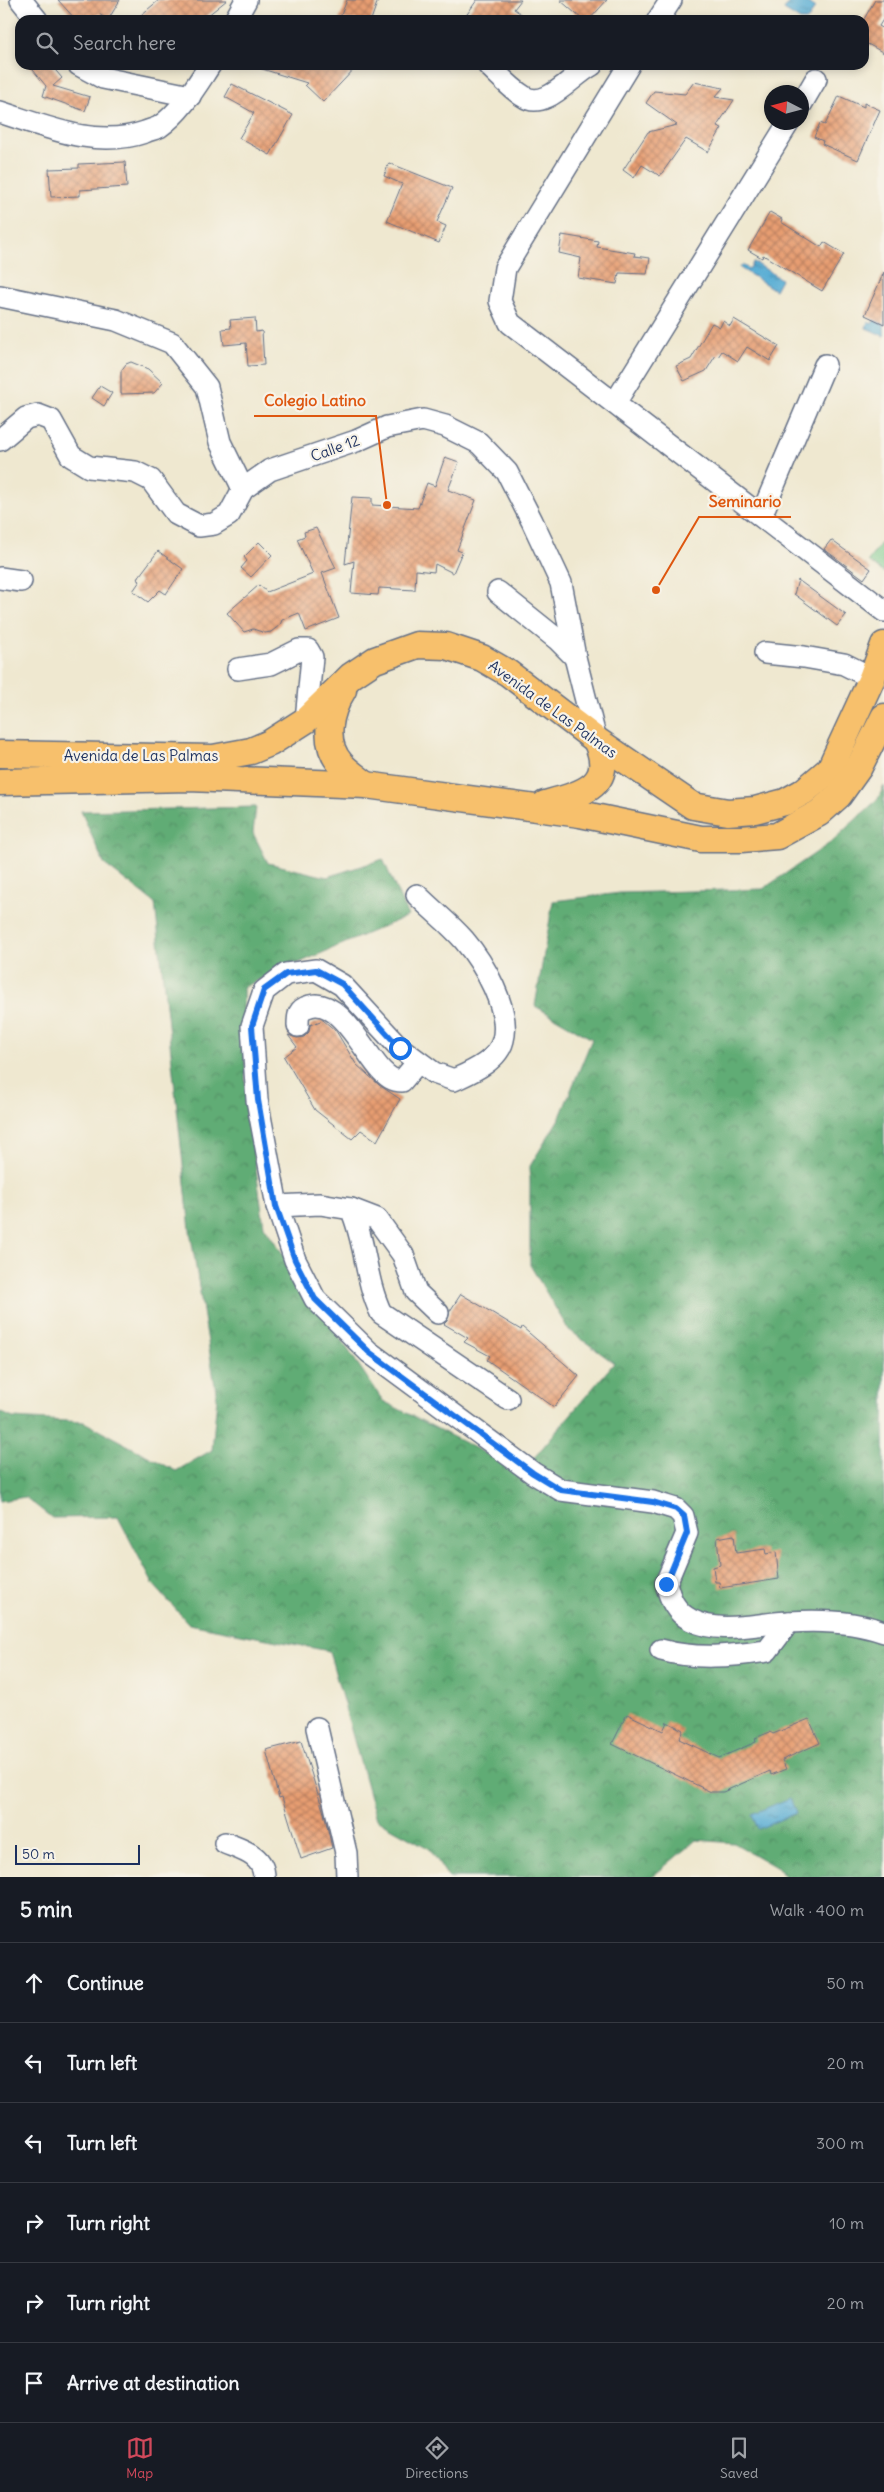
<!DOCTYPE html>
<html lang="en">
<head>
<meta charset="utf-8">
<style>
  body { margin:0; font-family:Delius,sans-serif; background:#20242c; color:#f1f3f6 }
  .compass { position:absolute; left:764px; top:85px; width:45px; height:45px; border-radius:50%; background:#171b24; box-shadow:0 2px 8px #0003; rotate:276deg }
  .scale { position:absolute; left:15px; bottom:12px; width:125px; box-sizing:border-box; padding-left:5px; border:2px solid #1b2f5e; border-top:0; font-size:14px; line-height:18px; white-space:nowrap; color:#1b2f5e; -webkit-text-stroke:4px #f7f3e8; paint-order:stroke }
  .stop { position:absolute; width:15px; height:15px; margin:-11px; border:4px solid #1a73e8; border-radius:50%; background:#fff }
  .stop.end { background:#1a73e8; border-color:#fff; box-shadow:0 1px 5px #0008 }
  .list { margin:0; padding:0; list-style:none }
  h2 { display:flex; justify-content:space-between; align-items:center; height:65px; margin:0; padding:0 20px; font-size:21px }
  h2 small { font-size:16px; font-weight:400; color:#9ea1a6 }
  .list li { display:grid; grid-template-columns:32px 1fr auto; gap:15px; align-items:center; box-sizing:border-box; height:80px; padding:0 20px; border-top:1px solid #363941 }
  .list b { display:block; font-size:19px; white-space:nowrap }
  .list em { font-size:16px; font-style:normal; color:#9ea1a6 }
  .icon { flex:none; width:28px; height:28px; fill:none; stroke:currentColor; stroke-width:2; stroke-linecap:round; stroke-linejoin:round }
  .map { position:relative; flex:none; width:884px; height:1877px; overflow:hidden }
  .search { position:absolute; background:#171b24; box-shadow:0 2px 8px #0003; left:15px; right:15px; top:15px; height:55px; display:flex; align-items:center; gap:12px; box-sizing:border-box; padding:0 18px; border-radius:15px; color:#9ea1a6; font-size:19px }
  .sheet { height:545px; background:#171b24 }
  nav { display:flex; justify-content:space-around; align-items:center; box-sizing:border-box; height:70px; border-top:1px solid #363941; background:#171b24; font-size:14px; color:#9ea1a6 }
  nav a { display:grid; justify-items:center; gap:2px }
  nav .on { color:#d1495b }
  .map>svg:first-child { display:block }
</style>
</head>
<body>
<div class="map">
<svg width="884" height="1877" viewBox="0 0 884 1877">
  <defs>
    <pattern id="forest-crowns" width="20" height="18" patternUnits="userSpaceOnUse" patternTransform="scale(1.25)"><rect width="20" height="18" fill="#61ac75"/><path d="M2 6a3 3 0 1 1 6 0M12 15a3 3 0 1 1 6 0" fill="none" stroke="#4f8c63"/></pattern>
    <pattern id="water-ripples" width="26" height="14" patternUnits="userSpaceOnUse" patternTransform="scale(1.25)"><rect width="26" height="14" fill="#58add4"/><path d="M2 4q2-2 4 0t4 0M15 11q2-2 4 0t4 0" fill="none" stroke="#488daf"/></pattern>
    <pattern id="building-cross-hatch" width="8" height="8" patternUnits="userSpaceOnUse" patternTransform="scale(1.25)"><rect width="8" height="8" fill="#e79d71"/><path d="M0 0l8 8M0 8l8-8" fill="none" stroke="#ba8060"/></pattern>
  </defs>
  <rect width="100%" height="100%" fill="#f7f3e8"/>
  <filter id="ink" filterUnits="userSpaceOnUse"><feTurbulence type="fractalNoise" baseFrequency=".02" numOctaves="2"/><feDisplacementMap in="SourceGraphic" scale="10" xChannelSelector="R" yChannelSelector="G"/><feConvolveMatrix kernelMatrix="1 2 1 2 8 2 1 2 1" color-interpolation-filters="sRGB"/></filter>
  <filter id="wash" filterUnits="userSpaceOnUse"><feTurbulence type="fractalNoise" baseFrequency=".0096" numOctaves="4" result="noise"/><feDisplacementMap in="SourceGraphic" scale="20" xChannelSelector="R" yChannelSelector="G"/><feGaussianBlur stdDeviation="1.12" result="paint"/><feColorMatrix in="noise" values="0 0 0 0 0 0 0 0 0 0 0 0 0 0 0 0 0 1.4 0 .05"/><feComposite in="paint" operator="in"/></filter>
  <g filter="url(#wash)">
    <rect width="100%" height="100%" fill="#efe8d0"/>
    <path fill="url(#forest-crowns)" stroke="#3e6e6a" d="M884,786v1091h-100l-3,-7 -47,-27 -38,-3 -44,37h-204l-18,-28 -54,-30 -47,-168 -140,-27 -36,-40 -35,-67 -66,1 -27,-21 -25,4v-89l13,6 71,4 92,49 36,-21 5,-52 -27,-168 -35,-327 -51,-39 -23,-53 175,-4 -3,26 15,30 59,14 56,-18 25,57 -165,71 3,110 18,129 119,175 139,71 92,-109 -46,-34 -38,-64v-99l30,-49 32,-78 -57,-33 18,-105 67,-8 143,-4 67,-46 48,-44z"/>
    <path fill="#77c789" stroke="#497b74" d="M884,539v34l-16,-12z"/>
    <g fill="url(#water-ripples)" stroke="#3a6e99">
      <path d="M790,0h13l12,7 -7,13h-8l-16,-10z"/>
      <path d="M754,262l27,17 -6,11 -35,-22 2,-3 7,4z"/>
      <path d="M874,320l10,5v11l-18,-8 2,-6 4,2z"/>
      <path d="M790,1798l6,15 -38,16 -6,-15z"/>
    </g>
    <g id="blocks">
      <g fill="url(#building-cross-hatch)">
        <path d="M58,0h62l-12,20 -9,-6 -6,6h-17z"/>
        <path d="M159,0h68l-25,20h-67z"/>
        <path d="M347,0h31l-7,20h-32z"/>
        <path d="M477,0h44l-7,9 16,11h-67z"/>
        <path d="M560,0h47l-18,20h-6z"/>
        <path d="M875,0h9v18l-5,8 5,3v24l-20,-11v-23z"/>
        <path d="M29,65h22l11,13 -9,8 37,11 -5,14 -42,-15 3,-10z"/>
        <path d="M259,65h99l-35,37 -18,-17 2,-2 -48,-15z"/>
        <path d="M694,82l29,6 -8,9 19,3 -17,26 5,2 -14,24 -22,-13 -26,37 -18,-11 -8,13 -11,-8 25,-38 29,-7 -31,-22 8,-12 31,3z"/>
        <path d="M232,84l61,31 -23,40 -31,-17 15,-25 -29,-16z"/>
        <path d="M839,96l25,11v-4l16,7 -22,50 -36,-16 1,-3 -9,-4 6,-14 5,2z"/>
        <path d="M125,162l2,25 -47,3v6l-29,1 -2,-28 30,-1v-4z"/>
        <path d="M389,163l63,25 -15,34 9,4 -7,17 -52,-22 15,-37 -18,-8z"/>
        <path d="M770,212l12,7 -1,3 40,25 3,-5 20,12 -22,37 -59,-36 -1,3 -14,-8z"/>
        <path d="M562,235l36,6 -1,6 38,6 -1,3 16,2 -3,16 -28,-1 -2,11 -39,-6 3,-20 -22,-5z"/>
        <path d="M884,272v52l-19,-9z"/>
        <path d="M255,318l1,14 6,-1 2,34 -16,1 -2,-23 -22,2 -2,-16 9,-1 -1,-8z"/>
        <path d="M734,319l45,27 -9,15 -23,-14 -9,14 -16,-10 -4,6 -2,-2 -10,16 -22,10 -8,-15 15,-7 21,-36 8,4 3,-6 7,5z"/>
        <path d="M131,362l17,7 15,14 -9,10 -33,1v-23l5,-7z"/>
        <path d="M100,386l12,7 -8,13 -12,-8z"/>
        <path d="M445,457l14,5 -11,28 28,10 -19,50 5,2 -9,21 -18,-9 -1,8 -18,-2 -1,20 -36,-2 -1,7 -27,-2 3,-32 -9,3 7,-67 20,1v7l46,3 9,-25 8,3z"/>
        <path d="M316,528l20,40 -14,5 17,45 -33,13 -7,-18 -17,7 -2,5 -9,7 -6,1 -12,-4 -9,3 -17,-19 32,-28 8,7 46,-18 -16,-35 8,-3 -1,-4z"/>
        <path d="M831,540l40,29 -7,10 -40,-30z"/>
        <path d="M259,542l13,13 -21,22 -10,-9 6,-7 -3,-4z"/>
        <path d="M158,551l25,18 -17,25 -6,-4 -12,12 -15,-11 7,-10 -3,-2z"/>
        <path d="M798,580l48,35 -9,11 -43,-32z"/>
        <path d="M323,1020l13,11 20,33 23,21 21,14 -23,42 -16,-11 -9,9 -37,-29 -31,-53 13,-10 -9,-12 9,3 7,-1 5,-5 1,-7z"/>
        <path d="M461,1294l60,36 1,-3 57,49 -25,31 -67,-47 3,-4 -26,-14 4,-4 -24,-14 3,-3 3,-10z"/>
        <path d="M734,1535l2,18 29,-4 1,5 10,-2 3,27 -59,9 -1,-6h-4l-2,-15 7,-2 -3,-27z"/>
        <path d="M627,1714l36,17 4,-9 16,8 -4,9 40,19 37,-16 -1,-4 15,-6 3,2 36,-15 11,24 -38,17 4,9 -15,6 -1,-4 -47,21h-12l-99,-48z"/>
        <path d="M301,1741l23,72 8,35 -31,11 -19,-62 -3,1 -13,-48z"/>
      </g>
    </g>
  </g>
  <g filter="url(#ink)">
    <use href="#blocks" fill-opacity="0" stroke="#657086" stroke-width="1"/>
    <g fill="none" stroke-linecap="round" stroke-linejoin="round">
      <defs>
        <g id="minor">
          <path d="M21,0l16,20"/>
          <path d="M235,20l11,-20"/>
          <path d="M658,20l13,-20"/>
          <path d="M79,65l24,13 87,18"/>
          <path d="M488,65c11,10 22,23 35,31 22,16 49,-21 69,-31"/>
          <path d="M629,65l-124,203 -5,33 10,22 374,288"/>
          <path d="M802,103l14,-24"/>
          <path d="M0,112c47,15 96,37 145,20 4,-2 10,-3 14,-5 22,-15 37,-41 51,-62"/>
          <path d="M0,296l116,24 56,23 35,44 13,55 23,47"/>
          <path d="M615,403l174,-281"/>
          <path d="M0,440l26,-22 12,-3 13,5 20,36 18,11 46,5 16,8 25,34 23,12 15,-2 15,-9 14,-26 27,-19 86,-29 31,-14 36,-7 22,6 34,17 28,29 25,49 29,62 14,74 21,83"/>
          <path d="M761,516l64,-151"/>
          <path d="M0,578l21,3"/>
          <path d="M498,592l60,48 17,17"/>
          <path d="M765,653l39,4 40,7 28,14"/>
          <path d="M238,669l33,-5 28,-14h9l4,7 -6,63"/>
          <path d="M417,895c15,15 33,29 47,45 19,22 47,70 39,100 -5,21 -32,32 -49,40l-20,-7 -34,-25 -58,-63 -26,-15 -30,4 -22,17 -12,35 5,74 20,106 18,54 20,39 54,53 164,121 28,17 92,12 23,7 7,7 4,17 -21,50c4,16 9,29 25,37 29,15 67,3 98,2 32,-2 65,-1 95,10"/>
          <path d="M298,1026c0,-11 0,-17 12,-20 29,-9 55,48 72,65 6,6 11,10 20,10l16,-19"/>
          <path d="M277,1206l43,-2 31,5c15,33 14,71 30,104l127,86"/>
          <path d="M351,1209l26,10 26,36 13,37 22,21"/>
          <path d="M661,1650c35,10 71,6 106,1l22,-29"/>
          <path d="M317,1728l29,125 1,24"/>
          <path d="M225,1843c17,7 39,12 39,34"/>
        </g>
        <g id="major">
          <path d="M343,690c-14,22 -21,53 -2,74 7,8 17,14 25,21"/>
          <path d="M0,754l213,4 38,-7 19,-8 36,-23 45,-44 24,-16 42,-15 29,1 36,12 26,15 88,67 97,66 35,6 27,-2 30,-8 18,-10 27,-23 42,-91 12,-33"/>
          <path d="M0,782l189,-4 177,7 214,29 121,25h40l36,-3 42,-23 20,-18 20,-28 25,-50"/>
          <path d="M545,804c37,-10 72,-18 51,-64"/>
        </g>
      </defs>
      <use href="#minor" stroke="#657086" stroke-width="24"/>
      <use href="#major" stroke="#657086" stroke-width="29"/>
      <use href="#minor" stroke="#fff" stroke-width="21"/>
      <use href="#major" stroke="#f7c06c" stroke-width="26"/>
    </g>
  </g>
  <g fill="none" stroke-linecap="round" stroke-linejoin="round" filter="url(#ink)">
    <path stroke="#1a73e8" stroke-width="6" d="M400,1048l-58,-64 -26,-14 -30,4 -22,16 -12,36 6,74 18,106 19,54 20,39 54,53 164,121 28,17 92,12 23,7 8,7 3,17 -21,51"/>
  </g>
  <g text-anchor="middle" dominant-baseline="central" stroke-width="4.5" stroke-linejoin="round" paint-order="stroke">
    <g font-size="15" fill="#1b2f5e" stroke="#f7f3e8">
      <text transform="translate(335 448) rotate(-20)">Calle 12</text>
      <text transform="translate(553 709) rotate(36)">Avenida de Las Palmas</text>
      <text x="141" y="755">Avenida de Las Palmas</text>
    </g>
  </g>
  <path fill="none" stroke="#de5710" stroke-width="2" d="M387 505L376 416H254M656 590L699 517H791"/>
  <g fill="#de5710" stroke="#f7f3e8" stroke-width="2">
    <circle cx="387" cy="505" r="5"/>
    <circle cx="656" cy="590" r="5"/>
  </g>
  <g font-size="16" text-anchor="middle" font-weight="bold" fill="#de5710" stroke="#f7f3e8" stroke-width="4.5" stroke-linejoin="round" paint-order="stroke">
    <text x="315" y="406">Colegio Latino</text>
    <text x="745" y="507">Seminario</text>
  </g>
</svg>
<svg class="compass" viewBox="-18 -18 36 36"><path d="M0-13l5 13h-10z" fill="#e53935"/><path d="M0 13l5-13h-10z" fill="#9ea1a6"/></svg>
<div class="scale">50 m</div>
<div class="stop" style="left:400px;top:1048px"></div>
<div class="stop end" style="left:666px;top:1584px"></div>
<div class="search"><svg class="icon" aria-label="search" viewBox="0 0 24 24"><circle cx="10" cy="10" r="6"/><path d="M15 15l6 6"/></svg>Search here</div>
</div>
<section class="sheet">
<h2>5 min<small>Walk · 400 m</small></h2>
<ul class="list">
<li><svg class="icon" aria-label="ahead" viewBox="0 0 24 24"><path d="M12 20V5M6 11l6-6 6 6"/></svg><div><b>Continue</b></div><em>50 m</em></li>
<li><svg class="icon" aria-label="left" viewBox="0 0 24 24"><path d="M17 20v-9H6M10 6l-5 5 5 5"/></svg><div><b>Turn left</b></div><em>20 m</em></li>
<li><svg class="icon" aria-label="left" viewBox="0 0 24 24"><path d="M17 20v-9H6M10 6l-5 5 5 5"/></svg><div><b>Turn left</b></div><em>300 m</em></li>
<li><svg class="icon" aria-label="right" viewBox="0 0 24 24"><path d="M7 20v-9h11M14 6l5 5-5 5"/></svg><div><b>Turn right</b></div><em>10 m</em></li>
<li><svg class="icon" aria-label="right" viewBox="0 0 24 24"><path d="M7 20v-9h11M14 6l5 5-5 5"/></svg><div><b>Turn right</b></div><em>20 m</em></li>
<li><svg class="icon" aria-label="arrive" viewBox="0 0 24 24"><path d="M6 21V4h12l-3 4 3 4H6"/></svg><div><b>Arrive at destination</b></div></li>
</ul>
</section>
<nav>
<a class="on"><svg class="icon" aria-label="map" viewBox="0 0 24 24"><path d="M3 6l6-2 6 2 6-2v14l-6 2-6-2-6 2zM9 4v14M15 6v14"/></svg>Map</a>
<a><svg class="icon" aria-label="directions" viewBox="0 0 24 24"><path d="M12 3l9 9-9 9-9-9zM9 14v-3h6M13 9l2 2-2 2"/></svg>Directions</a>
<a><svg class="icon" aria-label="saved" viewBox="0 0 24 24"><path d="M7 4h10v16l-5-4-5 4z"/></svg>Saved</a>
</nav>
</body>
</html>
